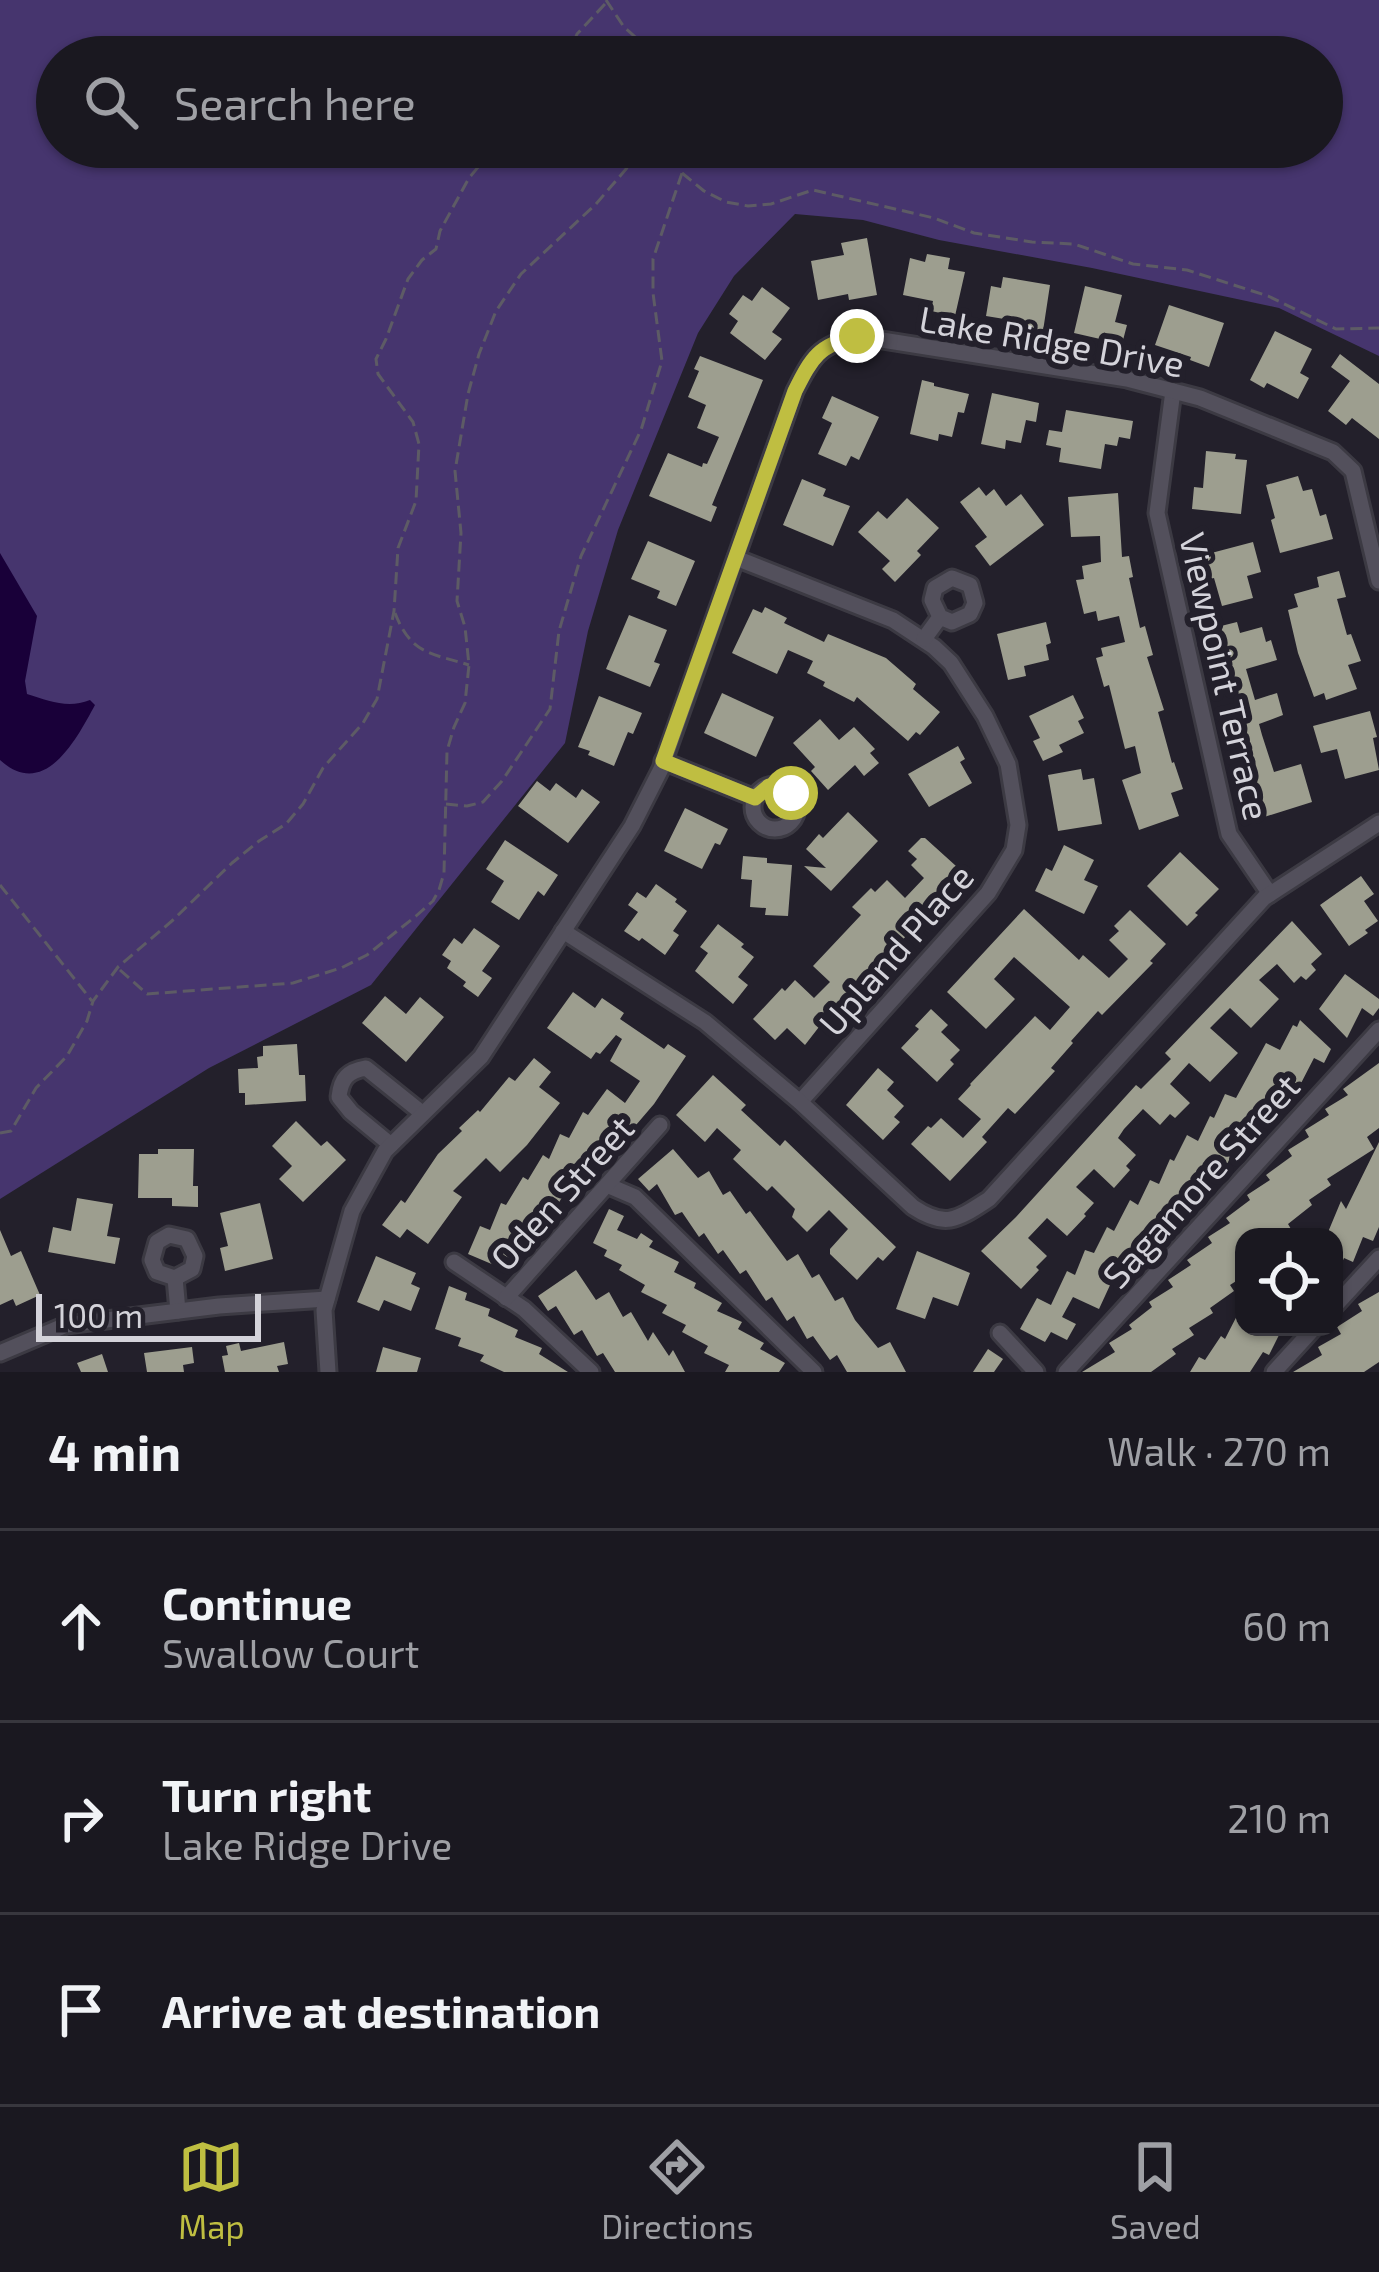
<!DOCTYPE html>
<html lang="en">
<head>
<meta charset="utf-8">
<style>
  body { margin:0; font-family:"Exo 2",sans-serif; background:#27252d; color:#f1f3f6 }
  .controls { position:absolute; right:36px; bottom:36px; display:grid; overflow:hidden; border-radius:24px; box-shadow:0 3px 9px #0004 }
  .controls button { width:108px; height:108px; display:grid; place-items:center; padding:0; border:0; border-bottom:3px solid #38373e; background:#1a1820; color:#f1f3f6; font:60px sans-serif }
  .scale { position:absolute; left:36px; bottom:30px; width:225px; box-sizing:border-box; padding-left:12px; border:6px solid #d4d3da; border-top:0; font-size:33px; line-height:42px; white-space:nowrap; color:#d4d3da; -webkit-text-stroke:9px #23202b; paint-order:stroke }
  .stop { position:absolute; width:36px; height:36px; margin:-27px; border:9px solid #bfbe41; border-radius:50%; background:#fff }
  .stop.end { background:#bfbe41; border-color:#fff; box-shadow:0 3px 12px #0008 }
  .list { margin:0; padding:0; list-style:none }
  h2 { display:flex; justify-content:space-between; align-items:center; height:156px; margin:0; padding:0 48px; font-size:51px }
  h2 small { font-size:39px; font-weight:400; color:#9fa0a5 }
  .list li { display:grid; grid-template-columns:78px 1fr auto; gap:36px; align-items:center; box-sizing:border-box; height:192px; padding:0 48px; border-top:3px solid #38373e }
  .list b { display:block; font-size:45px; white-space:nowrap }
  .list p { margin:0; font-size:39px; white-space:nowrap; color:#9fa0a5 }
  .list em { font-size:39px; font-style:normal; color:#9fa0a5 }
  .icon { flex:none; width:66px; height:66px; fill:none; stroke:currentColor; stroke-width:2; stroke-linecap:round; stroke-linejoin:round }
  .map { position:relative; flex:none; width:1379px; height:1372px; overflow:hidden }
  .search { position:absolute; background:#1a1820; box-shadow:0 3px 9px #0004; left:36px; right:36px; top:36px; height:132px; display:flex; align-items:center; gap:30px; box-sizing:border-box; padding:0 42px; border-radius:66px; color:#9fa0a5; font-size:45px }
  .sheet { height:732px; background:#1a1820 }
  nav { display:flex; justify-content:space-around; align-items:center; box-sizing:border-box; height:168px; border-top:3px solid #38373e; background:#1a1820; font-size:33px; color:#9fa0a5 }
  nav a { display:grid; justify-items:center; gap:6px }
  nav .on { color:#bfbe41 }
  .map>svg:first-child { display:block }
</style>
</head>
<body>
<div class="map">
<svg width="1379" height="1372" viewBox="0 0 1379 1372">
  <rect width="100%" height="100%" fill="#23202b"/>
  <path fill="#46356e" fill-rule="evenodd" d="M0,0h1379v356l-100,-48 -187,-40 -153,-28 -76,-20 -68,-6 -61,62 -36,57 -80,197 -30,101 -23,112 -194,242 -162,83 -209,131zM57,57h1265v90h-1265z"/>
  <path fill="#190039" d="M0,553l37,63 -12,65 2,13c22,7 41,15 63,6l5,5c-18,33 -50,96 -95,55z"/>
  <g fill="#9d9e8f">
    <path d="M867,238l10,57 -28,5 -1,-6 -30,6 -7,-39 33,-6 -3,-12z"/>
    <path d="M927,254l23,4 -2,11 17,3 -10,44 -24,-5 2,-10 -30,-6 7,-37 15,4z"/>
    <path d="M1003,277l47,8 -7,46 -14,-2 1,-2 -7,-2v-3l-37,-6 5,-30 10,2z"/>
    <path d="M1085,286l37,9 -7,27 12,3 -5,19 -48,-11z"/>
    <path d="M762,287l28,21 -18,24 10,7 -17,21 -35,-27 8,-12 -9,-7 14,-19 9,6z"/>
    <path d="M1169,305l55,18 -15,44 -19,-7 1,-3 -36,-12z"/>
    <path d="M1275,331l37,18 -12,24 9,5 -11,21 -31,-16 -3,5 -14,-8z"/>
    <path d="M1340,354l39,30v55l-27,-21 -6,7 -18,-14 22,-30 -19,-14z"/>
    <path d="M700,356l63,24 -51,125 5,2 -6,15 -62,-26 19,-43 34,14 1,-4 4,1 12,-27 -22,-9 9,-23 -18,-8 11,-26 -5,-2z"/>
    <path d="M922,380l12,3v3l35,8 -5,19 -6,-1 -6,25 -13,-3 -1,7 -28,-7z"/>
    <path d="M992,393l47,10 -3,19 -10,-2 -5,23 -15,-3 -1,9 -24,-5z"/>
    <path d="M832,396l47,21 -20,43 -8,-4 -5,10 -28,-12 14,-31 -10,-5z"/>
    <path d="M1066,410l67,11 -3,18 -11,-2 -2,9 -12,-2 -4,25 -42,-7 2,-14 -15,-3 3,-15 13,2z"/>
    <path d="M1206,451l30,3 -1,5 12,1 -6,54 -49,-5 2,-22 9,1z"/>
    <path d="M1298,476l5,15 9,-2 8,27 6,-2 7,25 -53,14 -9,-33 4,-2 -9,-33z"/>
    <path d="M802,479l24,10 -3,7 27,10 -17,40 -50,-21z"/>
    <path d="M979,487l7,9 8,-7 12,17 15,-12 23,31 -54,41 -15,-20 12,-9 -27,-35z"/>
    <path d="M1118,493l4,64 7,-1 4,21 -4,1 11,50 5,-2 8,29 -6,2 17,53 -6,2 14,51 2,-1 9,27 -12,4 8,23 -40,14 -17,-50 19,-7 -6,-27 -10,3 -16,-64 -5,2 -8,-29 7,-2 -2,-8 24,-6 -6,-26 -21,5 -2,-10 -12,3 -8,-34 8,-1 -2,-13 19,-4 -1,-26 -29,1 -3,-40z"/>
    <path d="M907,498l32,30 -22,23 4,4 -26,27 -13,-13 8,-8 -32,-29 20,-21 9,8z"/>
    <path d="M648,541l47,20 -19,45 -19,-8 3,-7 -29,-12z"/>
    <path d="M1253,542l8,30 -14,4 6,22 -31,8 -8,-28 -8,2 -6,-24z"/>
    <path d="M1339,571l7,26 -9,2 10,36 4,-1 10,27 -13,4 9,24 -31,11 -2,-7 -10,4 -16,-44 -10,-43 10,-3 -4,-13 25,-7 -2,-10z"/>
    <path d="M765,607l22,11 -3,5 36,17 4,2 4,-8 58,24 30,26 -3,5 27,23 -20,23 -4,-3 -8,9 -51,-44 -3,5 -31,-16 2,-4 -18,-9 6,-12 -25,-11 -11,24 -45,-21 21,-44 9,4z"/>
    <path d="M629,615l38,15 -13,32 6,2 -10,23 -44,-18z"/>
    <path d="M1046,622l5,21 -5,2 3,15 -25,6 2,10 -18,4 -11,-46z"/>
    <path d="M1237,622l3,11 22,-6 4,15 5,-2 6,20 -31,9 9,31 22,-7 6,22 -24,9 3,11 12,37 27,-8 11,38 -48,15 -18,-56 6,-2 -35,-132z"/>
    <path d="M722,693l52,24 -18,40 -52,-24z"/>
    <path d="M1073,695l11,23 -6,3 6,12 -25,12 4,7 -20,9 -10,-20 7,-3 -11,-22z"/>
    <path d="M599,696l43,17 -9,21 -5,-2 -14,34 -26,-11 2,-4 -12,-4z"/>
    <path d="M1370,711l7,26 -4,1 6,32 -34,9 -8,-30 -16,4 -8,-27z"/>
    <path d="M820,719l19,21 15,-13 21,22 -5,4 9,10 -15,13 -9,-11 -27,25 -17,-19 4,-4 -22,-24z"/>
    <path d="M958,746l7,13 -5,3 12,21 -43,24 -21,-33z"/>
    <path d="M1081,769l2,11 11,-2 8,46 -44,7 -10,-56z"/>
    <path d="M537,781l13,10 6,-8 20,15 6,-9 18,13 -32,41 -50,-37z"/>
    <path d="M685,808l43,21 -8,16 -5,-2 -13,26 -38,-18z"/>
    <path d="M848,812l30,29 -47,50 -27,-25 22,2 -20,-19 13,-15 4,4z"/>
    <path d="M921,838h4l31,28 -7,8 7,7 -52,52 3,2 -12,13 -3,-3 -56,60 -31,40 -18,-17 -12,12 -22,-21 29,-31 3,3 10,-11 19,18 16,-16 -17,-16 48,-51 -9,-8 19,-19 4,4 12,-12 18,18 19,-20 -13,-13 6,-6 -9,-8z"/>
    <path d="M505,840l53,35 -14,21 -6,-5 -19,29 -28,-18 13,-21 -18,-12z"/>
    <path d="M1064,845l30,15 -10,20 14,6 -14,28 -49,-23 11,-23 6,3z"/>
    <path d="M1180,852l39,37 -24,24 3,2 -11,11 -40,-40z"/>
    <path d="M743,856l24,2v5l25,2 -4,51 -23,-1 1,-7 -16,-1 2,-27 -11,-1z"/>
    <path d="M1361,876l13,18 -10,7 14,20 -13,9 3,3 -19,13 -29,-41z"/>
    <path d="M656,884l21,15 -2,3 12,9 -14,20 6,4 -14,20 -23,-17 -3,3 -15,-10 14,-19 -10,-7 9,-13 9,6z"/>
    <path d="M1024,909l55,51 4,-5 26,23 19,-19 -19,-19 10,-9 -5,-5 16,-16 36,34 -16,17 3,2 -51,52 -4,-4 -27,30 2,2 -22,25 4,3 -40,43 -7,-6 -26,29 5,5 -37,39 -39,-37 17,-18 3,2 10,-10 22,20 18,-19 -23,-20 13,-14 -1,-1 65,-68 15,14 20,-23 -56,-50 -20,22 21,20 -29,30 -39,-37z"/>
    <path d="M1292,921l30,33 -11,10 5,6 -10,10 -5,-4 -7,7 -17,-19 -18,16 20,19 -28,29 -21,-20 -20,20 28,25 -28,29 -21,-19 -19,21 20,19 -15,15 -5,-4 -10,11 -17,-16 -19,20 -6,9 18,17 -10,11 4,4 -16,18 -20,-19 -18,18 18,16 -10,11 2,2 -19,20 -20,-18 -19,20 19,18 -11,11 3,3 -18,19 -40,-38 35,-34 120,-132 5,4 30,-30 -6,-6z"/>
    <path d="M718,924l26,20 -3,3 13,10 -16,20 10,8 -15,19 -38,-33 13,-18 -8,-6z"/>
    <path d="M474,928l26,18 -18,25 10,7 -14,19 -15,-11 3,-4 -19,-14 4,-7 -9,-6 12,-17 8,6z"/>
    <path d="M1345,974l34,25v9l-6,8 -11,-8 -15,30 -28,-29z"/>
    <path d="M573,992l22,16 7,-10 22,15 -4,6 44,30 4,-5 18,12 -32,48 -24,28 -6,-4 -12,24 -8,-5 -11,22 -5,-2 -18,28 -5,-3 -12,21 -7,-5 -11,30 -8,-3 -11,26 -17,-8 -5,12 -26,-11 12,-28 10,4 11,-27 5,2 17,-28 5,3 15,-25 6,4 11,-25 9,4 14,-26 5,3 19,-26 18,14 15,-22 -30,-20 12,-22 -6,-4 -16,19 -4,-2 -5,7 -44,-31z"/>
    <path d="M385,996l21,18 14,-17 24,20 -38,45 -44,-39z"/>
    <path d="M931,1009l17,16 -7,7 19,18 -10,10 4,4 -17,18 -36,-34 18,-19 -4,-3z"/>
    <path d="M1300,1020l31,29 -7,14 -10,-5 -17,33 -5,-3 -13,24 -7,-4 -11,24 -8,-3 -12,25 -7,-4 -13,26 -7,-4 -11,24 -8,-3 -12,25 -7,-3 -13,23 -8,-4 -17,32 -7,-3 -10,24 -10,-4 -12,26 -26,-12 -11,20 14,7 -9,16 -16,-8 -6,10 -25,-13 17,-31 14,7 16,-34 8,4 10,-25 9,3 13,-26 7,4 16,-31 8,5 12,-25 9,4 11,-25 4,2 13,-26 11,6 12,-25 4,2 11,-24 11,4 30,-55 14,7 13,-25 4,2z"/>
    <path d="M297,1044l2,31h6l1,26 -61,4v-12h-6l-1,-24 20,-1 -1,-11 6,-1v-10z"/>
    <path d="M534,1058l17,14 -12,15 21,16 -33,42 -27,27 -14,-14 -33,33 9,6 -34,47 -21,-15 -7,9 -18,-13 19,-25 4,3 33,-49 24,-23 -3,-3 19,-18 2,2 29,-35 6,4z"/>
    <path d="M1379,1063v65l-12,9 7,12 -47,30 4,6 -22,15 3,5 -24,19 3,5 -14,8h-33v39l-14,9 4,6 -24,17 3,5 -24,15 5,7 -22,14 4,5 -25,18h-69l33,-20 -6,-9 23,-14 -3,-4 23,-18 -3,-5 24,-15 -5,-7 23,-15 -4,-5 25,-17 -4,-6 22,-14 -4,-5 24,-18 -3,-5 23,-15 -4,-5 26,-19 -4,-6 21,-13 -4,-7 24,-15 -4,-6 23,-14 -5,-6z"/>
    <path d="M878,1068l16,14 -7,8 17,16 -10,11 6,5 -17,18 -37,-35z"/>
    <path d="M713,1075l33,30 -5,5 39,36 5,-6 111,107 -13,14 -5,-4 -21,23 -27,-26v-5l18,-20 -19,-19 -22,22 -15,-15 3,-8 -23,-23 -5,5 -34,-32 8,-9 -24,-22 -12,14 -29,-27z"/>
    <path d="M296,1121l25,25 6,-5 19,19 -43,42 -24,-23 13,-13 -20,-20z"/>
    <path d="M1379,1142v85l-6,14 -10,-4 -10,25 -9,-4 -10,23v-44h-8l15,-36 5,8z"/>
    <path d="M158,1149h36l-1,37h5v21l-26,-1v-8h-34l1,-44h19z"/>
    <path d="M673,1149l25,29 11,-7 14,24 7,-4 16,23 4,-3 37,50 11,-7 14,24 7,-4 16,27 8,-4 12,23 23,28 12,-6 16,30h-59l-10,-17 -7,5 -17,-24 -6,3 -13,-23 -7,5 -15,-24 -6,4 -20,-31 -6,4 -17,-24 -5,4 -14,-21 -5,4 -17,-25 -7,3 -18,-31 -8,7 -11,-12z"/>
    <path d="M77,1198l36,6 -6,32 13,2 -5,26 -67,-12 5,-25 18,4z"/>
    <path d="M260,1203l13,56 -48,12 -5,-23 8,-2 -8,-33z"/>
    <path d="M609,1209l15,7 -7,14 20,9 4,-6 12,8 -4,6 30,15 -5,10 22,11 -2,5 28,15 -5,8 25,11 -4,7 26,14 -4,6 25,14 -6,9h-54l4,-7 -25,-12 4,-7 -26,-14 4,-7 -24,-12 5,-8 -26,-13 4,-7 -26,-15 3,-5 -18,-9 3,-6 -14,-7z"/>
    <path d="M0,1230l11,26 10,-5 19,44 -24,11 -3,-7 -13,6z"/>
    <path d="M917,1251l53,22 -12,33 -25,-9 -8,22 -29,-10z"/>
    <path d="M376,1256l40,17 -5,11 9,4 -9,23 -27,-11 -5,11 -22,-9z"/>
    <path d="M576,1270l20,30 13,-8 14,25 8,-5 17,29 5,-9 16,24 4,-6 12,22h-70l-12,-19 -6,3 -15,-26 -8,5 -18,-29 -8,5 -10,-15z"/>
    <path d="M449,1286l18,7 -2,7 25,9 -2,7 30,14 -3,7 27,11 -3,6 29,18h-64l-24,-11 4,-6 -26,-9 3,-8 -26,-9z"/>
    <path d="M1379,1292v70l-15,10h-71l29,-17 -4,-8 23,-13 -4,-7 25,-16 -4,-7z"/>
    <path d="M1244,1302v25h39l-14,28 -6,-3 -13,20h-60l9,-15 6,3 16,-24 4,3z"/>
    <path d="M284,1342l4,22 -11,2 2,6h-54l-3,-16 6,-1 -2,-9 13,-3 2,8z"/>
    <path d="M192,1347l2,16 -11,2 1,7h-37l-3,-19z"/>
    <path d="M383,1347l38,11 -4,14h-41z"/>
    <path d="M988,1349l15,10 -9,13h-21z"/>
    <path d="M102,1354l6,18h-27l-4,-9z"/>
  </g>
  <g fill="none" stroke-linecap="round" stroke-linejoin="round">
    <defs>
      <g id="street">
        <path d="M1173,391l-16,122 72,321 41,60"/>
        <path d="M736,558l157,62 41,27 17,16 34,53 23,48 10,61 -4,25 -26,43 -188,209"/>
        <path d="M924,639l16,-22 -8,-17 3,-12 17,-10 18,7 5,18 -5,11 -18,8 -12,-5"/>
        <path d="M663,761l92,37"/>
        <circle cx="775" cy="807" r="22"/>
        <path d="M563,931l142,91 95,80 113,105c33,22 45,12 76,-8l275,-301 115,-75"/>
        <path d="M391,1145l-40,-33 -12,-15c2,-19 9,-26 27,-29l56,45"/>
        <path d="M607,1185l28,12 179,175"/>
        <path d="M454,1262l70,47 67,63"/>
        <path d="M175,1278l17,-9 3,-13 -8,-17 -18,-4 -12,7 -5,18 5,12 18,6 3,33"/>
        <path d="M506,1298l154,-173"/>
        <path d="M1334,1307l45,-49"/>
        <path d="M1000,1333l36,39"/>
        <path d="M0,1353l66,-28 153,-19 108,-7"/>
        <path d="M328,1372l-4,-62 28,-99 33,-60 96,-94 151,-231 29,-57 134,-378c17,-34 24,-46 62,-55l270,43 73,19 133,54 20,19 26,110"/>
        <path d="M1066,1372l313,-342"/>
        <path d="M1274,1372l41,-45"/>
      </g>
    </defs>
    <use href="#street" stroke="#3c3a43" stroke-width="21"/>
    <g stroke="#5d5b65" stroke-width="3" stroke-dasharray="12 6" stroke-linecap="butt">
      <path d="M606,0l18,27 34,30"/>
      <path d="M567,57l10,-23 28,-30"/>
      <path d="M682,173l22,18 22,11 22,4 23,-2 42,-14 121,28 40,15 58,9 42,2 59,20 54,6 81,26 68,33 43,-1"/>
      <path d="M395,613c16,41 35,40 74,52"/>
      <path d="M446,804l21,2 16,-4 19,-21 48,-72 9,-78 22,-75 60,-126 21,-69 -9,-68v-34l29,-86 -10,-26"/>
      <path d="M0,885l92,116"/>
      <path d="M120,970l27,24 146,-11 48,-15 26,-13 49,-39 17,-15 6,-11 5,-17 3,-122 7,-24 11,-24 4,-38 -4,-38 -8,-26 4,-68 -6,-62 13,-77 11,-40 17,-43 25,-37 75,-70 49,-57"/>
      <path d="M0,1133l11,-2 25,-43 31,-32 20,-35 6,-20 25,-34 55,-47 59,-57 27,-22 27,-17 17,-20 20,-36 40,-45 14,-24 17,-88 4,-63 18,-47 3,-57 -6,-22 -35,-48 -2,-15 10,-20 22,-60 14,-19 14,-11 4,-18 29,-53 26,-31"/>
    </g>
    <use href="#street" stroke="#53505c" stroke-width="15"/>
  </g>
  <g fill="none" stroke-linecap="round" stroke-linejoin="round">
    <path stroke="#bfbe41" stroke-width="15" d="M791,793l-10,-7h-12l-14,12 -92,-37 132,-370c17,-34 24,-46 62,-55"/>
  </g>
  <g text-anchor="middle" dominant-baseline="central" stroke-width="12" stroke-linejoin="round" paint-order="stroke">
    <g font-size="36" fill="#d4d3da" stroke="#23202b">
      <text transform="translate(1052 340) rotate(10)">Lake Ridge Drive</text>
      <text transform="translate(1226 676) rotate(77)">Viewpoint Terrace</text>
      <text transform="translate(895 949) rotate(-49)">Upland Place</text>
      <text transform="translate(1200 1180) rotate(-48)">Sagamore Street</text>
      <text transform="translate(561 1192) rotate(-48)">Oden Street</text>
    </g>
  </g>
</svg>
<div class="controls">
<button><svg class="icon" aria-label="locate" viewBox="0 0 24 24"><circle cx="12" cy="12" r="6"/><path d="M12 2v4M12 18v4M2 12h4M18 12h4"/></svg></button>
</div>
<div class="scale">100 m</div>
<div class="stop" style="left:791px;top:793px"></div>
<div class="stop end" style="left:857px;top:336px"></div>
<div class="search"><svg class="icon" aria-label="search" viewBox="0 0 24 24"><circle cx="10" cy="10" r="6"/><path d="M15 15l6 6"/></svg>Search here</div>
</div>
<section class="sheet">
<h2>4 min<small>Walk · 270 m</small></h2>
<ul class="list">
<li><svg class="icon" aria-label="ahead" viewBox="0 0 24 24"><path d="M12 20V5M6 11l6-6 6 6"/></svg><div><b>Continue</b><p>Swallow Court</p></div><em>60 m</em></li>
<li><svg class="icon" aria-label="right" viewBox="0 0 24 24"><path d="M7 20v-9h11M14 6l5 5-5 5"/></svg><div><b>Turn right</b><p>Lake Ridge Drive</p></div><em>210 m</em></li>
<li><svg class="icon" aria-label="arrive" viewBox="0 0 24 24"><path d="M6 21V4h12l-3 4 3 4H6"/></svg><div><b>Arrive at destination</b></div></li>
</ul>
</section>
<nav>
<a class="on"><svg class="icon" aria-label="map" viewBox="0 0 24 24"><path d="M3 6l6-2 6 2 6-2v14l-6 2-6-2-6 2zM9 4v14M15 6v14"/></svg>Map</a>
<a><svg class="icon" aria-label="directions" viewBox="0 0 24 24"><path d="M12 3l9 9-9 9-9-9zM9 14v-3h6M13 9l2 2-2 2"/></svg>Directions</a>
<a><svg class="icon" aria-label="saved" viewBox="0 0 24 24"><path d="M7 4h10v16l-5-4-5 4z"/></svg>Saved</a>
</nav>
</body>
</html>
